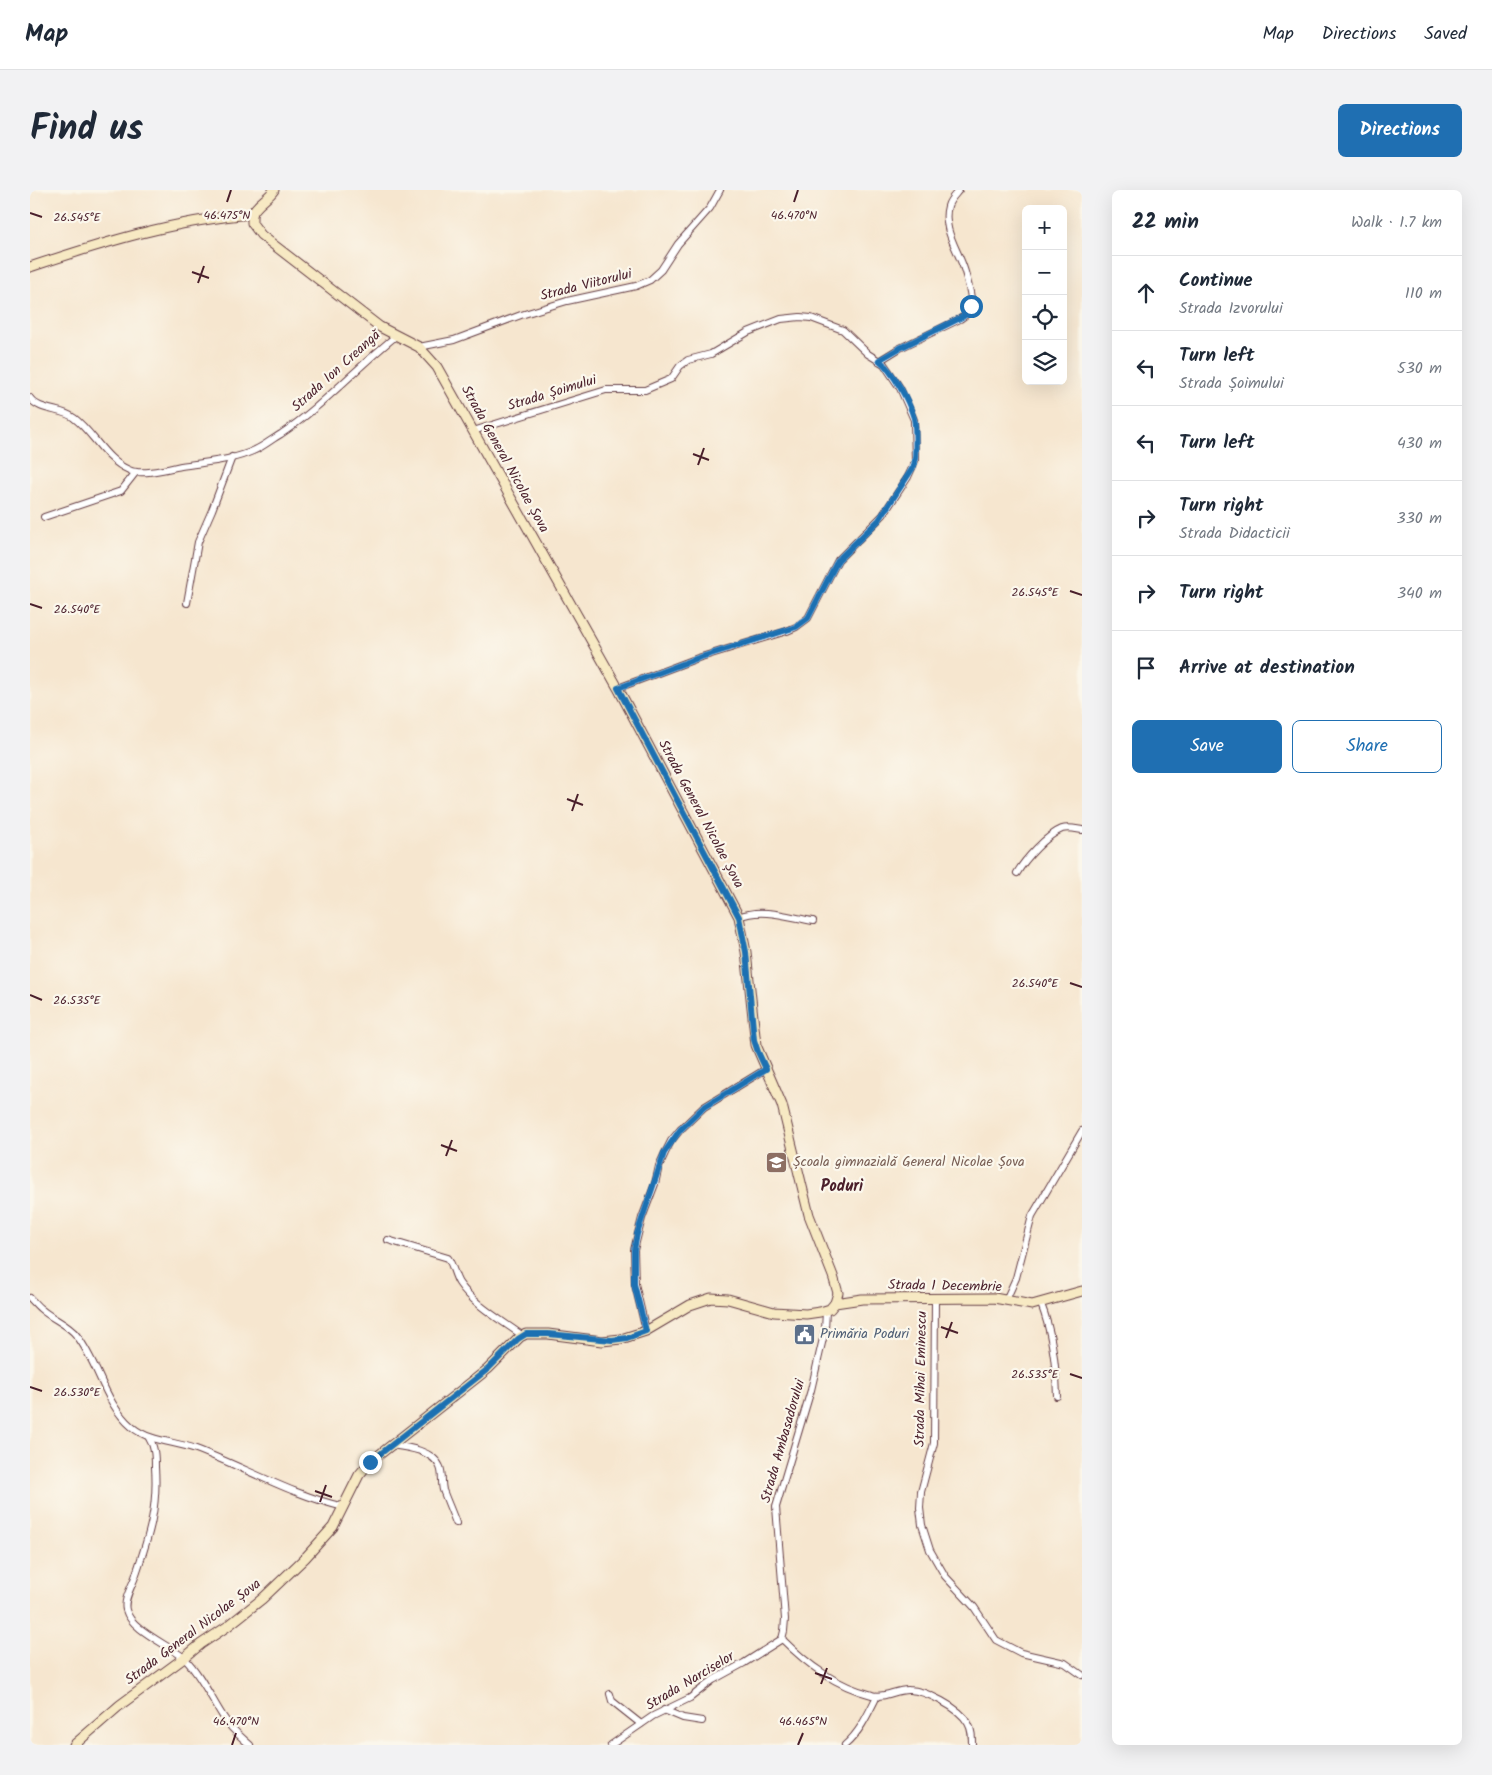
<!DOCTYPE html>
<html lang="en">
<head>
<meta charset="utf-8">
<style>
  body { margin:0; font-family:Kalam,sans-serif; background:#f2f2f3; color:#1f2937 }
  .controls { position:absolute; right:15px; top:15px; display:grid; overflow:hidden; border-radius:8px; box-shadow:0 5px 20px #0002 }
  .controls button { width:45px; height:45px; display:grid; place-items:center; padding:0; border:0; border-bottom:1px solid #e0e1e3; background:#fff; color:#1f2937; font:25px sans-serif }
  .stop { position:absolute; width:15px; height:15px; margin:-11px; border:4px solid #1f6fb2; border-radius:50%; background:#fff }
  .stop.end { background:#1f6fb2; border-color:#fff; box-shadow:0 1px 5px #0008 }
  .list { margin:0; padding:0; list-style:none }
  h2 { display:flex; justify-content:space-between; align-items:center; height:65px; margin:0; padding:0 20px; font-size:21px }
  h2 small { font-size:16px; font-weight:400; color:#747a83 }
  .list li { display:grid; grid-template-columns:32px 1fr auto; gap:15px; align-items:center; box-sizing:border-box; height:75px; padding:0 20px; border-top:1px solid #e0e1e3 }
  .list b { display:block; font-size:19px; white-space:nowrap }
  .list p { margin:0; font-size:16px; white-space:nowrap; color:#747a83 }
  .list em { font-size:16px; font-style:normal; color:#747a83 }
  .actions { display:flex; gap:10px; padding:15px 20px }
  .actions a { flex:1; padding:11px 0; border:1px solid #1f6fb2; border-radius:8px; text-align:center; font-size:18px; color:#1f6fb2 }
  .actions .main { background:#1f6fb2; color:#fff }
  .icon { flex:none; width:28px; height:28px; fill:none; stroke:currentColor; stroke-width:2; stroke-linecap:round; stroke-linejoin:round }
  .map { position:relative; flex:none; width:1052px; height:1555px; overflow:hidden; border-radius:8px }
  header { display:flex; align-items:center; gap:30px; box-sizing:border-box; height:70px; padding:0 25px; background:#fff; border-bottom:1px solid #e0e1e3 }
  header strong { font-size:24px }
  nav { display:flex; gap:28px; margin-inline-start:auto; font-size:18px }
  .intro { display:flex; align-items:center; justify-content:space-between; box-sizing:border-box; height:120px; padding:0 30px }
  h1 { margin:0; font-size:35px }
  .button { padding:12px 22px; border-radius:8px; background:#1f6fb2; color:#fff; font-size:18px; font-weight:700 }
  main { display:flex; gap:30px; padding:0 30px }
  aside { flex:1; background:#fff; border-radius:8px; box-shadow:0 5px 20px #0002 }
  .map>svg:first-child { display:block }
</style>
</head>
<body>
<header>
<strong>Map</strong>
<nav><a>Map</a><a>Directions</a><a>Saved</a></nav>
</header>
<div class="intro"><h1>Find us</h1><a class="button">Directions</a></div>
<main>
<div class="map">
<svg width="1052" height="1555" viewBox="0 0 1052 1555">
  <rect width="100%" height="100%" fill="#fbf7ec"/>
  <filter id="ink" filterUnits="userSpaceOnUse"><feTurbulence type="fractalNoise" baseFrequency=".02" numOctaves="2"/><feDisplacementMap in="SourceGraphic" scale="10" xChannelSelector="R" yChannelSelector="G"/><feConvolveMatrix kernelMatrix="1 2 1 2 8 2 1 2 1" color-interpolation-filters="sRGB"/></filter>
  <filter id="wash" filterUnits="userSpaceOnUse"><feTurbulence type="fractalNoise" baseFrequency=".0096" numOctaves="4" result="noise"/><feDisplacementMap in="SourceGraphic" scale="20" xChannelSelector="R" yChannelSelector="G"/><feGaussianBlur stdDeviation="1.12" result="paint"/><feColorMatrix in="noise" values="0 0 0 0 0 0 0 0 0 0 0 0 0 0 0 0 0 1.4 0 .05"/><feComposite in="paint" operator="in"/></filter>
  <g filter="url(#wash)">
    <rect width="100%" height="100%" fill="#f6e6cf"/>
  </g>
  <g filter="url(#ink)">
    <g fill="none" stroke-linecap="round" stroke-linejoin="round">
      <defs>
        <g id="street">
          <path d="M389,157l35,-7 67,-25 46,-14 69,-15 14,-6 11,-10 17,-26 32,-36 10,-18"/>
          <path d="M849,171l21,-13 60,-29c5,-3 9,-6 11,-11 1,-5 0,-11 -1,-16 -2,-9 -4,-18 -7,-26 -7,-19 -21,-39 -15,-60 2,-7 7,-11 11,-16"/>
          <path d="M0,208c10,14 32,10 44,20 19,14 32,43 55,52 12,6 38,-1 52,-4 24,-4 51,-5 74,-16 9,-4 17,-11 26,-16 42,-28 75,-66 115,-98"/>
          <path d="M443,241l133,-41h39l26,-11 9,-13 8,-6 23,-6 37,-22 33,-13 19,-2 11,1 32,12 25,24 16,10 16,24 14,32 1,41 -7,16 -25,38 -45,45 -30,58 -12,9 -9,4 -89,27 -80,30"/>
          <path d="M14,327l77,-26 15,-19"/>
          <path d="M157,413l11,-61 14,-32 20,-53"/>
          <path d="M987,683c8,-14 30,-38 45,-44 6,-2 14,0 20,1"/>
          <path d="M709,727c22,-10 50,0 74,4"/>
          <path d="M358,1050l60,18c5,7 6,17 11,25 15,22 42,37 64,53"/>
          <path d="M0,1108c4,4 7,8 11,11 11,10 27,15 36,27 22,28 27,67 55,91 18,15 42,14 64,22 50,19 96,46 148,58"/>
          <path d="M905,1109l-1,144 -13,49 -1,16 2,17 8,25 15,26 29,31 22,33 25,13 44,10 17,12"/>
          <path d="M976,1110l10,-22 16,-62 50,-85"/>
          <path d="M1011,1114c11,28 15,61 16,92"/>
          <path d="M616,1141l-11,-47 -1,-34 8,-32 13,-34 4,-18 6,-13 6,-12 9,-11 24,-23 62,-38"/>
          <path d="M119,1248c6,9 6,19 6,29 3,41 -6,69 -19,107 -3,11 -13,25 -10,36 5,20 43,35 58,48 16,15 28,42 40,60 7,11 16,18 26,27"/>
          <path d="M361,1255c15,2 42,5 49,22 3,7 1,15 3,23 4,11 9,22 13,33"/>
          <path d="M752,1449l2,-8 1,-12 -9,-112 35,-117 14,-60 1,-19"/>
          <path d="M752,1449c26,26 54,47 90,56 12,4 25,-6 37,-5 16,0 51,18 59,33 4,7 4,14 4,22"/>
          <path d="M580,1504l2,7 29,23"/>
          <path d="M634,1520l19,8 19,3"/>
          <path d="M581,1555l42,-29 37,-18 23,-18 31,-17 38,-24"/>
          <path d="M815,1555c15,-13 23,-31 32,-49"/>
        </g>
        <g id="secondary">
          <path d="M222,24c4,-10 16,-15 22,-24"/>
          <path d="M0,77c72,-24 145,-47 222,-53"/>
          <path d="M805,1113l27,-4 132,-1 38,7 50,-14"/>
          <path d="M44,1555l46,-40 64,-47 17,-14 27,-18 34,-27 43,-41 28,-31 26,-52 11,-13 118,-93 32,-32 6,-3h22l54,7 19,-2 25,-8 44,-26 21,-7 17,1 46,13 32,2 14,-2 10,-3 5,-6 3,-10 -5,-17 -24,-61 -27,-110 -26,-60 -10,-93 -7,-35 -121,-229 -181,-321 -18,-20 -39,-20 -119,-92 -9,-12v-9"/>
        </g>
      </defs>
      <use href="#street" stroke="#643d44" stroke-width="8"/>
      <use href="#secondary" stroke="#643d44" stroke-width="11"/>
      <use href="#street" stroke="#fff" stroke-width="6"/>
      <use href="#secondary" stroke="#f7e9c3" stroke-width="9"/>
    </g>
  </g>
  <g fill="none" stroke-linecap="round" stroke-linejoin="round" filter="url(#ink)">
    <path stroke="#1f6fb2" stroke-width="6" d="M340,1272l118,-93 30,-30 8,-5h22l64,6 15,-2 19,-7 -12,-47v-34l3,-16 27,-81 16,-23 24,-23 62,-38 -8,-17 -4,-12 -8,-88 -7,-35 -121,-229 80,-30 89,-28 9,-3 12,-9 30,-58 41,-40 35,-54c2,-10 2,-39 0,-48 -5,-17 -21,-47 -35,-58l21,-12 64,-32 7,-10"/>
  </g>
  <path fill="none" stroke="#4a1f2b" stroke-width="2" d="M197,12l4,-12M764,12l4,-12M0,23l12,4M162,82l17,6M168,93l6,-17M663,264l16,6M668,275l6,-17M1040,401l12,4M0,414l12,4M537,609l16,6M542,621l6,-17M1040,793l12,4M0,805l12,5M411,955l16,6M416,966l6,-16M911,1137l17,6M916,1148l6,-16M1040,1184l12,4M0,1197l12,4M285,1301l17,6M290,1312l6,-17M785,1483l17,6M791,1494l6,-16M202,1555l4,-12M768,1555l5,-12"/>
  <defs>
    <symbol id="school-square" viewBox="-11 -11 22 22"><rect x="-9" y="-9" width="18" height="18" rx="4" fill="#8d6e63" stroke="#fbf7ec"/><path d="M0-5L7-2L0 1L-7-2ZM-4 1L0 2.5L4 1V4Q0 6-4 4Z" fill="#fff"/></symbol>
    <symbol id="civic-square" viewBox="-11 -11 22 22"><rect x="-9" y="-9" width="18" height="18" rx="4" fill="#5c6f8a" stroke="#fbf7ec"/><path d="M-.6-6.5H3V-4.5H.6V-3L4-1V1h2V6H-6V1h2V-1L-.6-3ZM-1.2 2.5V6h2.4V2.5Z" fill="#fff"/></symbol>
  </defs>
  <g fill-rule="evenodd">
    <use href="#school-square" x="734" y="960" width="25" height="25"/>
    <use href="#civic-square" x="762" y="1132" width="25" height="25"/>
  </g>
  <g text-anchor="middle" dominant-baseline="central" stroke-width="4.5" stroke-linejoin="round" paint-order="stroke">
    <g font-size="14" fill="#4a1f2b" stroke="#fbf7ec">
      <text transform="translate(556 95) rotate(-14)">Strada Viitorului</text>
      <text transform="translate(306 181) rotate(-42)">Strada Ion Creangă</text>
      <text transform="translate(522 203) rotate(-17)">Strada Șoimului</text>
      <text transform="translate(475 269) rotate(61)">Strada General Nicolae Șova</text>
      <text transform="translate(671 624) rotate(62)">Strada General Nicolae Șova</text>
      <text transform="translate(915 1096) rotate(1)">Strada 1 Decembrie</text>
      <text transform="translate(891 1189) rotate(-89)">Strada Mihai Eminescu</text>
      <text transform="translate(753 1251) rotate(-74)">Strada Ambasadorului</text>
      <text transform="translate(163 1442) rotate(-37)">Strada General Nicolae Șova</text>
      <text transform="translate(660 1491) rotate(-31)">Strada Narciselor</text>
    </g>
    <g font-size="14" fill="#785e54" stroke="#fbf7ec" text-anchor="start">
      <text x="763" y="972">Școala gimnazială General Nicolae Șova</text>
    </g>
    <g font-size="14" fill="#4e5e75" stroke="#fbf7ec" text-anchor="start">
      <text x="790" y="1144">Primăria Poduri</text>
    </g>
    <g font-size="16" font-weight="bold" fill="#4a1f2b" stroke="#fbf7ec">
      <text x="812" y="996">Poduri</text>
    </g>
  </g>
  <g font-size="12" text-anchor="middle" fill="#4a1f2b" stroke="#fbf7ec" stroke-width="4.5" stroke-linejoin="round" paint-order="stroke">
    <text x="197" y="29">46.475°N</text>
    <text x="764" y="29">46.470°N</text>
    <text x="47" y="31">26.545°E</text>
    <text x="1005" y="406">26.545°E</text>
    <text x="47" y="423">26.540°E</text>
    <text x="1005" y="797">26.540°E</text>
    <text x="47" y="814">26.535°E</text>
    <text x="1005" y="1188">26.535°E</text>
    <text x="47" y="1206">26.530°E</text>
    <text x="206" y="1535">46.470°N</text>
    <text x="773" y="1535">46.465°N</text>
  </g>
</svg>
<div class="controls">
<button>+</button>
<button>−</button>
<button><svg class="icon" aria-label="locate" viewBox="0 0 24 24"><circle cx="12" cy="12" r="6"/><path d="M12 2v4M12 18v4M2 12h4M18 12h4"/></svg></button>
<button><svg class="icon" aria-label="layers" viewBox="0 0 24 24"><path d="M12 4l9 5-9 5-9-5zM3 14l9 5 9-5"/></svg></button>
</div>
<div class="stop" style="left:941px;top:116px"></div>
<div class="stop end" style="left:340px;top:1272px"></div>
</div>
<aside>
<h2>22 min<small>Walk · 1.7 km</small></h2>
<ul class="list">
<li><svg class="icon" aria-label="ahead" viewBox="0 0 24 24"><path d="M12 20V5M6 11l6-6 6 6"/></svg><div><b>Continue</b><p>Strada Izvorului</p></div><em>110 m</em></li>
<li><svg class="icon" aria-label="left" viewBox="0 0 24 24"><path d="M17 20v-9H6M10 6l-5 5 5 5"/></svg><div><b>Turn left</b><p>Strada Șoimului</p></div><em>530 m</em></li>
<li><svg class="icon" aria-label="left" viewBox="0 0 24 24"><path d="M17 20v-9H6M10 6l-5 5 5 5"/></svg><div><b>Turn left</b></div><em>430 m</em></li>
<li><svg class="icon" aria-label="right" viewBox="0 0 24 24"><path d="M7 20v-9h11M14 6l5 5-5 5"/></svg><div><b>Turn right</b><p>Strada Didacticii</p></div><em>330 m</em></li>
<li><svg class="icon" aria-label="right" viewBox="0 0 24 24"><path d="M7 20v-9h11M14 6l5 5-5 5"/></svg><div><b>Turn right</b></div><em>340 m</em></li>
<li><svg class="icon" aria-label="arrive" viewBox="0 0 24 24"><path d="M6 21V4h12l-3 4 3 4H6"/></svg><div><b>Arrive at destination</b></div></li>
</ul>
<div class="actions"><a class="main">Save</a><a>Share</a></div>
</aside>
</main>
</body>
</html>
